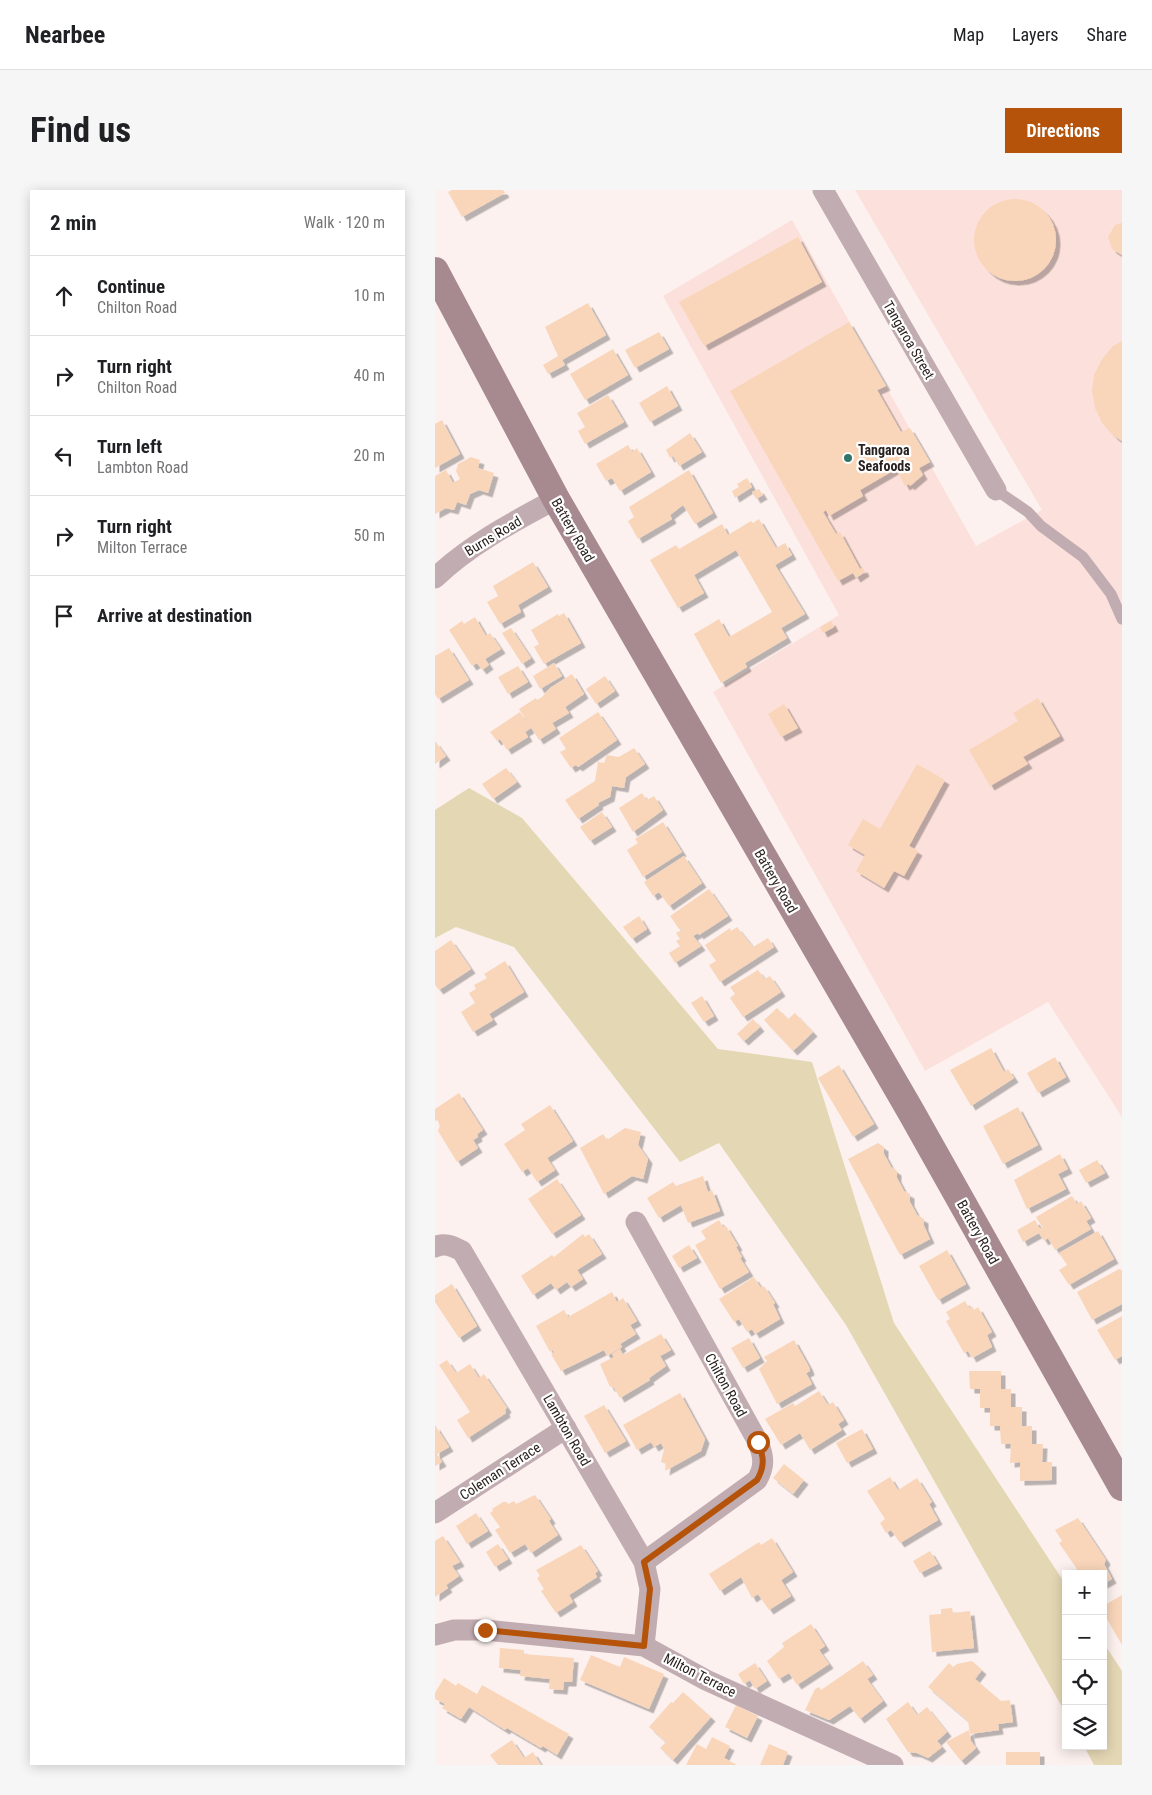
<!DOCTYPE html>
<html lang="en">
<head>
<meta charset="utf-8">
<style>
  body { margin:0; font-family:"Roboto Condensed",sans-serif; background:#f6f6f6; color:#202124 }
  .controls { position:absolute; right:15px; bottom:15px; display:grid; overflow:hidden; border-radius:0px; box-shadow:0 2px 12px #0003 }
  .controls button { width:45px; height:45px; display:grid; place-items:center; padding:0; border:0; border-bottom:1px solid #e0e0e0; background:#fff; color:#202124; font:25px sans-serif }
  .stop { position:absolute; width:15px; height:15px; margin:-11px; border:4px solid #b45309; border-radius:50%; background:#fff }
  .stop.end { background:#b45309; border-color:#fff; box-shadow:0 1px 5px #0008 }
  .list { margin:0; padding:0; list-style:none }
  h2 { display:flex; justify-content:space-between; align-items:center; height:65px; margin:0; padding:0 20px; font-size:21px }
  h2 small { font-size:16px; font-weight:400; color:#757577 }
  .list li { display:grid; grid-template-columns:32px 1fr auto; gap:15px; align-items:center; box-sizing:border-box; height:80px; padding:0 20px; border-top:1px solid #e0e0e0 }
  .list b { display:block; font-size:19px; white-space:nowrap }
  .list p { margin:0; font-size:16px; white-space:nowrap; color:#757577 }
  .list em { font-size:16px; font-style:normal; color:#757577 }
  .icon { flex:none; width:28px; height:28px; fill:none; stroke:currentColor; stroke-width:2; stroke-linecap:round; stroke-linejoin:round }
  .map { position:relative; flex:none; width:687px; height:1575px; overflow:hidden; border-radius:0px }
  header { display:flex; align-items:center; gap:30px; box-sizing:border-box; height:70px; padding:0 25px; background:#fff; border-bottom:1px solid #e0e0e0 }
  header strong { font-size:24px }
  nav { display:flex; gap:28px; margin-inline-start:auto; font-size:18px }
  .intro { display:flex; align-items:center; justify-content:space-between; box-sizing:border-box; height:120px; padding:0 30px }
  h1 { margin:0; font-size:35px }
  .button { padding:12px 22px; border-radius:0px; background:#b45309; color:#fff; font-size:18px; font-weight:700 }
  main { display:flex; gap:30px; padding:0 30px }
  aside { flex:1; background:#fff; border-radius:0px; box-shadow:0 2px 12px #0003 }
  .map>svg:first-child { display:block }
</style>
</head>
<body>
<header>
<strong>Nearbee</strong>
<nav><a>Map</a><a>Layers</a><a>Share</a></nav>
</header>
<div class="intro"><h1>Find us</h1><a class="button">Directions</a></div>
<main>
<aside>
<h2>2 min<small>Walk · 120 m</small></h2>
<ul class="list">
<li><svg class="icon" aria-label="ahead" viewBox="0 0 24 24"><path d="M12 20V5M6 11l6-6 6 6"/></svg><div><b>Continue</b><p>Chilton Road</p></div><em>10 m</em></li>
<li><svg class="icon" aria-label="right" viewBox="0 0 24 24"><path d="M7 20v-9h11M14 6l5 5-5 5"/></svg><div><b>Turn right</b><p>Chilton Road</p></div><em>40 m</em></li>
<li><svg class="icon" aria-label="left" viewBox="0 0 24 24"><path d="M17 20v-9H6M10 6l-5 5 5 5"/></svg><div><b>Turn left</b><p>Lambton Road</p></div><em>20 m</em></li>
<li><svg class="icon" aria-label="right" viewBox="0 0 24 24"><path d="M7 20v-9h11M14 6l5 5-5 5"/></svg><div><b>Turn right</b><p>Milton Terrace</p></div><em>50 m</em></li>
<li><svg class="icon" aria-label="arrive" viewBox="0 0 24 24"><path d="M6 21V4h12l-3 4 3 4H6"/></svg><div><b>Arrive at destination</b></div></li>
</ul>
</aside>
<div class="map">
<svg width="687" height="1575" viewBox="0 0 687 1575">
  <defs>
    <filter id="shadow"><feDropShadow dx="4.5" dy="4.5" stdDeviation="0" flood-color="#0004"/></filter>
  </defs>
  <rect width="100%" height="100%" fill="#fcf1ef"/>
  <path fill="#fce0db" d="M420,0h267v927l-74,-115 -123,69 -212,-379 126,-77 -176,-319 129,-76 184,326 66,-36z"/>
  <g fill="#e4d7b4">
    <path d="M34,598l53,30 196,231 94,13 82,261 172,262v129l-220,-389 -127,-182 -39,19 -166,-215 -58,-20 -21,11v-128z"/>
    <path d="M668,1452l19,29v94h-28l-10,-19h19z"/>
  </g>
  <g fill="#f9d6ba" filter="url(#shadow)">
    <path d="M17,0h51l2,3 -43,24 -14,-25z"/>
    <circle cx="580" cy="50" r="41"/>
    <path d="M687,33v32l-10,-6 -4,-12 7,-12z"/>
    <path d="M363,47l24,45 -118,64 -25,-44z"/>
    <path d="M153,113l18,32 -44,25 3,5 -17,9 -5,-9 15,-9 -13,-29z"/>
    <path d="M414,132l37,64 -9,4 24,42 9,-4 20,34 -11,6 4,7 -13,11 -1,-2 -4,2 -9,-17 -36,21 3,6 -34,20 -3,-6 -3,2 13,22 4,-2 20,37 3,-1 2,4 -9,6 -3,-5 -15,8 -108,-190z"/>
    <path d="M224,142l10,17 -34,19 -10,-18z"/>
    <path d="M687,151v100l-8,-5 -12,-13 -7,-15 -3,-17 2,-16 8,-16 11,-13z"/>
    <path d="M178,159l15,26 -43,25 -15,-26z"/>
    <path d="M232,196l11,20 -28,16 -11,-19z"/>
    <path d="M173,205l16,27 -39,22 -7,-13 7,-4 -8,-14z"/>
    <path d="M7,230l18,34 -25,14v-44z"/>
    <path d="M255,243l12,19 -23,14 -6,-10 -3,2 -4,-8z"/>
    <path d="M193,255l4,7 5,-4 14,24 -31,19 -8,-13 -6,3 -10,-17z"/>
    <path d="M36,267l9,3 -2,8 16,5 -6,20 -9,-3 -9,4 -4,11 -9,-3 -3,8 -8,-2 -11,6v-38l11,-6 7,13 7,-4 -4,-8 2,-7z"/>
    <path d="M254,280l24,43 -18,11 -12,-19 -13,10 2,4 -34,20 -10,-18 6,-4 -5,-10z"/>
    <path d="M312,288l5,9 -17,11 -3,-7 7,-4 -2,-3z"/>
    <path d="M324,299l4,6 -7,4 -4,-7z"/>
    <path d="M324,329l17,29 9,-5 7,12 -17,10 30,49 -24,14 6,10 -42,25 2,4 -26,16 -27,-49 25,-15 10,18 43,-25 -22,-38 -14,-24 -42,25 10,18 -26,15 -28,-48 26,-15 3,4 43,-25 6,11 23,-14 2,2z"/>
    <path d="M98,372l15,25 -30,18 3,7 -21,12 -13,-22 11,-6 -5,-10z"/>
    <path d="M129,423l17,30 -37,21 -10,-17 5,-3 -8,-14 27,-16 1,2z"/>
    <path d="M40,427l11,19 4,-3 11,16 -16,10 4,6 -7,5 -5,-7 -5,3 -23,-36 13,-9 2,3z"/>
    <path d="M396,431l3,6 -11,6 -3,-6z"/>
    <path d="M76,438l20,30 -9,6 -20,-31z"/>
    <path d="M14,458l20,32 -31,19 -3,-5v-38z"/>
    <path d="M119,473l8,13 -22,13 -7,-13z"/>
    <path d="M83,476l10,16 -20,12 -10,-17z"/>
    <path d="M137,484l12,20 -19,13 4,6 -17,10 4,6 -17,11 -20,-31 17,-11 1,2 5,-3 8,-9z"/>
    <path d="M170,486l10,15 -19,13 -10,-15z"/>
    <path d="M603,508l22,38 -37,21 5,7 -38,22 -21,-36 49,-29 -5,-8z"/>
    <path d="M349,514l14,24 -17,9 -13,-23z"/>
    <path d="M85,522l11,16 -6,4 3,5 -21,13 -7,-11 -3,2 -7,-9z"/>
    <path d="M163,522l19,28 -39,27 -2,-2 -5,3 -11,-16 6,-3 -7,-11z"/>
    <path d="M0,551l11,15 -11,8z"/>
    <path d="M199,558l11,16 -19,13 -2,11 -12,-2 -2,11 -12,6 1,2 -21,14 -13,-19 30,-19 3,-19 6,1 3,-8 12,2z"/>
    <path d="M482,574l28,16 -36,66 9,5 -14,25 -10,-5 -10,17 -28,-17 9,-16 -17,-10 15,-26 17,10z"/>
    <path d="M71,578l11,14 -24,17 -11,-15z"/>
    <path d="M207,603l5,7 7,-4 9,14 -30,22 -14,-24z"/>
    <path d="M167,622l10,15 -22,14 -10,-14z"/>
    <path d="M228,632l19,30 -39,25 -16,-27 11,-7 -3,-4z"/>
    <path d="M249,666l18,27 -33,23 -10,-14 -6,4 -9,-14z"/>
    <path d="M274,699l19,27 -29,19 -1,-2 -5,3 8,10 -26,17 -6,-10 11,-7 -4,-5 4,-2 -4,-6 7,-4h-4l-9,-13z"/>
    <path d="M204,726l8,13 -15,10 -9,-12z"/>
    <path d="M302,737l16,20 15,-9 6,9 -54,35 -11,-17 7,-4 -11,-16 25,-17 1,3z"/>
    <path d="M16,750l20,29 -32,21 -4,-5v-34z"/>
    <path d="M70,771l19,31 -35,22 4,6 -20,12 -12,-20 14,-9 -6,-10 7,-4 -2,-4 13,-7 -3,-4z"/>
    <path d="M323,780l7,9 5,-3 11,16 -38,25 -13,-19 5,-4 -5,-7z"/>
    <path d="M267,806l12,20 -10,6 -13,-19z"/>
    <path d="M342,818l11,11 7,-6 18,19 -20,19 -29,-31z"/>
    <path d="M318,829l7,8 -16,14 -7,-7z"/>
    <path d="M556,858l13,24 4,-3 6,9 -43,28 -21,-36z"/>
    <path d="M620,867l11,20 -28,16 -11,-20z"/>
    <path d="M404,875l35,59 -21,13 -35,-59z"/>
    <path d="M24,903l24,37 -6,4 1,3 -5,3 5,8 -21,14 -19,-31 2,-6 -3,-5 -2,1v-12z"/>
    <path d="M115,915l23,36 -26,17 8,12 -18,12 -9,-14 -6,4 -18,-28 21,-14 -4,-6z"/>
    <path d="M583,917l20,38 -35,19 -20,-38z"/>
    <path d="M190,938l16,4 -3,13 10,14 -5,20 -11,-3 -28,18 -24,-46 23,-14 4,6z"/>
    <path d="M443,953l6,4v7l7,13 6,4v7l7,13 6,3v8l7,13 7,4v7l6,13 -30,16 -52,-96z"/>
    <path d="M625,964l8,15 -10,5 8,15 -39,20 -13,-29z"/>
    <path d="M662,970l8,13 -19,10 -7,-13z"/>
    <path d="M268,986l5,16 4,-2 8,21 -32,12 -7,-18 -22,13 -12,-20 26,-16 3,4z"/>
    <path d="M122,989l24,36 -29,19 -24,-35z"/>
    <path d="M637,1006l5,8 4,-3 10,17 -5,3 5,8 -36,21 -7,-12 -4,3 -5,-8 -16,9 -6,-12 18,-10 5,9 2,-2 -6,-10z"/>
    <path d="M284,1030l4,7 3,-1 12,20 -2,1 6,10 -2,1 9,14 -29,17 -25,-44 11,-6 -5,-8z"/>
    <path d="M663,1041l16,28 -45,26 -10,-15 8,-5 -8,-12z"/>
    <path d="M148,1044l2,3 4,-3 13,20 -25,16 6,9 -12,8 -4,-5 -11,8 -5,-7 -18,12 -12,-19 31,-21 2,2z"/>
    <path d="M254,1055l8,13 -18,10 -7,-12z"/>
    <path d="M512,1060l19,34 -28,16 -19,-34z"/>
    <path d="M684,1079l3,1v34l-30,16 -15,-28z"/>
    <path d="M319,1087l7,11 3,-2 11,17 -2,1 7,15 -25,15 -3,-5 -5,3 -8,-13 -5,3 -15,-23z"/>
    <path d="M17,1094l25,42 -18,12 -24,-36v-7z"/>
    <path d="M177,1102l5,10 6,-4 14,23 -7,4 6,9 -16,10 2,3 -15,9 -3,-6 -43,21 -10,-17 3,-1 -1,-3 -3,2 -14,-26 28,-16 4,7z"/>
    <path d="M530,1111l4,7 3,-2 2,4 4,-3 14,25 -5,3 5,12 -20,11 -4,-7 -4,2 -18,-32 4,-2 -4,-7z"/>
    <path d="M687,1126v40l-7,4 -18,-30z"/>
    <path d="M226,1144l10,16 -11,6 6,10 -17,12 1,2 -30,18 -7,-12 -3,1 -10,-23 14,-7 -2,-3 8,-5 3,6z"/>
    <path d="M314,1148l11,20 -17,10 -12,-20z"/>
    <path d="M359,1150l15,27 1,4 -4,2 6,11 -35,20 -18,-35 8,-8 -3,-4z"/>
    <path d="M12,1170l9,13 14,-9 9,14 5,-4 23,34 -2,2 1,3 -38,25 -11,-18 13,-8 -31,-47z"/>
    <path d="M534,1181h32v18h10v18h11v19h10v18h11l-1,18h10v18l-32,1v-19l-10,1 1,-19h-10l-1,-18h-10v-18h-10v-19h-10z"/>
    <path d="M384,1201l9,14 5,-3 11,18 -6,4 4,6 -32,20 -10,-17 -19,12 -16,-26 28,-16 2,3z"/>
    <path d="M245,1203l25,46 -4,12 -36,20 1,-7 -5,-2 3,-13 -3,-6 -7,4 -3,-5 -14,8 -14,-25z"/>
    <path d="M169,1215l22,36 -21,12 -21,-37z"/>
    <path d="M0,1235l14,22 -12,7 5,8 -7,4z"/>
    <path d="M427,1239l11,20 -26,14 -11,-20z"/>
    <path d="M349,1274l20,16 -11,14 -20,-16z"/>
    <path d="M455,1287l8,13 19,-12 15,24 -3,2 9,16 -38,23 -9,-13 -5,3 -6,-10 5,-4 -18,-28z"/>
    <path d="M100,1305l16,24 -2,2 9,14 -27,18 -6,-9 -15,9 -15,-23 5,-3 -10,-14 3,-2 -1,-2 11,-7h4l1,2 6,-3 2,3z"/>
    <path d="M41,1323l12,18 -21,13 -11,-18z"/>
    <path d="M643,1328l28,42 -2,4 8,15 -9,5v-10h-27l-2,-3 3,-2 -18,-26 3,-2 -7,-11z"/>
    <path d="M8,1346l17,26 -8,4 7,10 -13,9 2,3 -13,9v-56z"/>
    <path d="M337,1348l21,34 -12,8 10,16 -22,14 -11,-16 -6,4 -11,-21 -21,14 -11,-17 50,-32 2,3z"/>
    <path d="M63,1354l10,15 -13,8 -9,-15z"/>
    <path d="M146,1355l17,26 -3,2 2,4 -28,18 4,7 -17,11 -15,-22 3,-2 -7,-11 3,-2 -4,-6z"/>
    <path d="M495,1361l8,13 -18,9 -7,-12z"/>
    <path d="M687,1405v50l-19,-33v-6z"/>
    <path d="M517,1418l1,5 17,-2 4,37 -42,4 -3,-37 12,-1v-5z"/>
    <path d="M376,1434l14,22 -6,4 10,14 -32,21 -8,-12 -10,6 -12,-18 17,-14 -2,-4z"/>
    <path d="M65,1458l24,2v4l50,4 -2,24h-8l-1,8 -14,-1 1,-10 -30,-3 1,-6 -22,-2z"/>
    <path d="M156,1465l29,12 4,-10 40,17 -15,35 -69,-29z"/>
    <path d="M428,1471l10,14 -6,4 16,22 -23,18 -10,-13 -21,14 -24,-10 10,-21 4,-2 2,3z"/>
    <path d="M537,1471l10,9 -7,9 26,22 9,-1 3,22 -15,2 1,6 -29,4 -2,-13 -40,-34 21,-24 4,4 4,-3z"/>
    <path d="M320,1473l12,18 -12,8 -5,-9 -6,4 -6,-10z"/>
    <path d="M9,1488l12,8 2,-3 19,11 5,-9 87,49 -12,21 -14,-9 -2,2 -34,-20 -2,2 -36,-23 -8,12 -19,-11 3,-4 -10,-5v-6z"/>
    <path d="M248,1502l28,25 -38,43 -13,-12 6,-6 -17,-15 22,-25 2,1z"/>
    <path d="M473,1512l9,13 10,-8 20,25 -10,9 5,6 -14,11 -11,-5 -9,-1 -22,-33z"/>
    <path d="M301,1515l22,11 -11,22 -22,-11z"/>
    <path d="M534,1540l2,11 5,7 -15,13 -15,-19z"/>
    <path d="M277,1547l18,9 -6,12 13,7h-51l11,-21 9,5z"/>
    <path d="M77,1550l12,18 9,-6 8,13h-43l-8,-10z"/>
    <path d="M334,1554l19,8 -5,13h-23z"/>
    <rect x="571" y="1562" width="34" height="13"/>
  </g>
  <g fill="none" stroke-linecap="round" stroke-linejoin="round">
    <path stroke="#c1acb1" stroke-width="11" d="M561,300l32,22 13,14 42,31 28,37 11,25"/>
    <g stroke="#c1acb1" stroke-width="21">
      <path d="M388,0l173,300"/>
      <path d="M0,388c34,-33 78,-56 121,-79"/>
      <path d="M201,1032l122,220c6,15 7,24 -1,38l-113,82"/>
      <path d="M0,1057c9,-5 18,-1 27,4l182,311 6,27 -6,57"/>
      <path d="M0,1323l131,-85"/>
      <path d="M0,1445l19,-5h31l159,16 62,34 187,85"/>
    </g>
    <path stroke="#a78990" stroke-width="28" d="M0,81l121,228 354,611 212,377"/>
  </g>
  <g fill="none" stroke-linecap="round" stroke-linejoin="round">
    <path stroke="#b45309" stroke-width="6" d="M50,1440l159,16 6,-57 -6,-27 113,-82c8,-14 7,-23 1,-38"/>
  </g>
  <circle fill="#337667" stroke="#fff" stroke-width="2" cx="413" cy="268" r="5"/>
  <g text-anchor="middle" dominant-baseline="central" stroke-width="4.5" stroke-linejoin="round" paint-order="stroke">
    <g font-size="14" fill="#2a211f" stroke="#fff">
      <text transform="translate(474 150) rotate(60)">Tangaroa Street</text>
      <text transform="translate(138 340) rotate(60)">Battery Road</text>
      <text transform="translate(58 346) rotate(-31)">Burns Road</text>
      <text transform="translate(341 691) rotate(60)">Battery Road</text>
      <text transform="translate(543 1042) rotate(61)">Battery Road</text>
      <text transform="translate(291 1195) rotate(61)">Chilton Road</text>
      <text transform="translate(132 1240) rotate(60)">Lambton Road</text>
      <text transform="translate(65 1281) rotate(-33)">Coleman Terrace</text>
      <text transform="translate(265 1485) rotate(27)">Milton Terrace</text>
    </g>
    <g font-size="14" font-weight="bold" fill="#2a211f" stroke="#fff" text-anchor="start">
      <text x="423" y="260">Tangaroa<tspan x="423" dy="16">Seafoods</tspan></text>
    </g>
  </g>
</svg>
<div class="controls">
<button>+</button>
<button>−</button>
<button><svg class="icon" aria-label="locate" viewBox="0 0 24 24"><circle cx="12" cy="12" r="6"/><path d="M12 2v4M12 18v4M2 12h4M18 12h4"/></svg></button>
<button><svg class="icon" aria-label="layers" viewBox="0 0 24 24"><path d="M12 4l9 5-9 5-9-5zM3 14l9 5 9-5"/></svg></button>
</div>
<div class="stop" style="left:323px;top:1252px"></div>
<div class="stop end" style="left:50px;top:1440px"></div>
</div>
</main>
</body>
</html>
